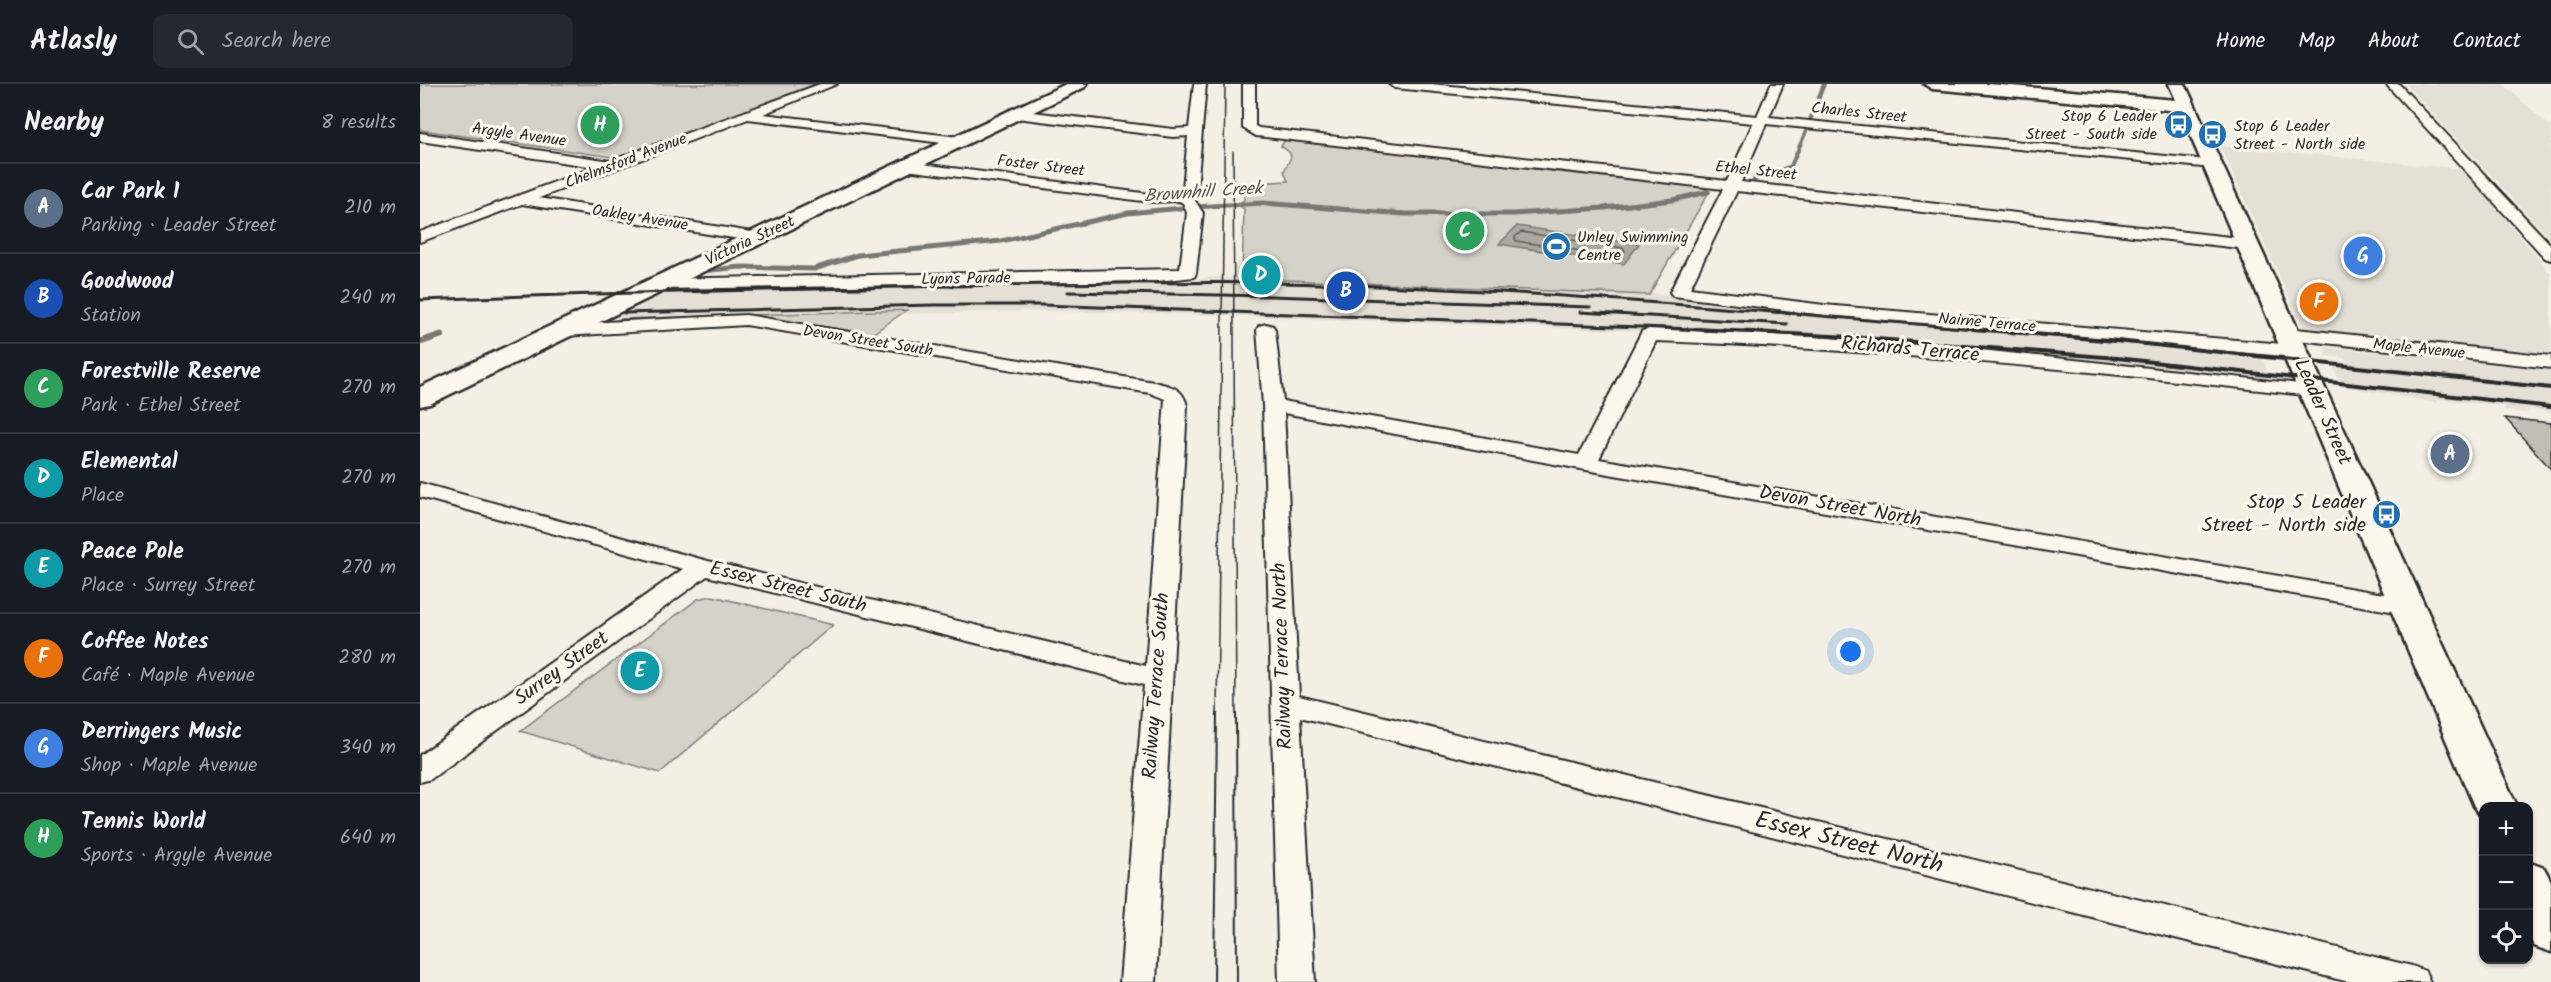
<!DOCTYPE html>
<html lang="en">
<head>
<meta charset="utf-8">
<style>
  body { margin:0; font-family:Kalam,sans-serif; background:#242831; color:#f1f3f6 }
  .controls { position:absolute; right:18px; bottom:18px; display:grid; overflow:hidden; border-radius:12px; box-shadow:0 2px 4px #0004 }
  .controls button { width:54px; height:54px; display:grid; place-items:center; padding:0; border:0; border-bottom:2px solid #363941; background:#171b24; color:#f1f3f6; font:30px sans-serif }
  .you { position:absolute; left:1431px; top:568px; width:21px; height:21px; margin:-15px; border:4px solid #fff; border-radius:50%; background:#1a73e8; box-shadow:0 0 0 9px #1a73e833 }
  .badge { display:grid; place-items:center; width:39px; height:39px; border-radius:50%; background:#1f6fb2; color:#fff; font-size:20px; font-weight:700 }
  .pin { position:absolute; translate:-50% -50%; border:3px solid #fff; box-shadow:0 2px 6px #0006 }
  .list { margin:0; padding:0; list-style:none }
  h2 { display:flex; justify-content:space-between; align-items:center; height:78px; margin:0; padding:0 24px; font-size:26px }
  h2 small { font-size:20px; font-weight:400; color:#9ea1a6 }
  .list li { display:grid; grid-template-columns:39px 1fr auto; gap:18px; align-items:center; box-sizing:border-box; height:90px; padding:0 24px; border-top:2px solid #363941 }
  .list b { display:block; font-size:22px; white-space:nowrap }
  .list p { margin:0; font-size:20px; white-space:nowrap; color:#9ea1a6 }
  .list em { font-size:20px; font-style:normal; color:#9ea1a6 }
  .icon { flex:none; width:33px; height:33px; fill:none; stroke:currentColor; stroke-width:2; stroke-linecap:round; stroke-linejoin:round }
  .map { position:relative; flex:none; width:2131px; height:898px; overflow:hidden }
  header { display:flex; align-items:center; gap:36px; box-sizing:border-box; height:84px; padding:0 30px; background:#171b24; border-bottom:2px solid #363941 }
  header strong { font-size:28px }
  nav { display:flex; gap:33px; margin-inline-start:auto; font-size:21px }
  .search { width:420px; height:54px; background:#242831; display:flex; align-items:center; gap:15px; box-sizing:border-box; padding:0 21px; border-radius:12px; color:#9ea1a6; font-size:22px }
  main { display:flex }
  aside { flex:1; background:#171b24 }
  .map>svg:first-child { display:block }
</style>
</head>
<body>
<header>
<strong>Atlasly</strong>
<div class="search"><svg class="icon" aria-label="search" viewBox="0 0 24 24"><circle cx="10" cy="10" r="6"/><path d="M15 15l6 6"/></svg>Search here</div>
<nav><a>Home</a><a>Map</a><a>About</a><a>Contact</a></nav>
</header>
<main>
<aside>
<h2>Nearby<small>8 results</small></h2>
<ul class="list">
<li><span class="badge" style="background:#5c6f8a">A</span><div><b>Car Park 1</b><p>Parking · Leader Street</p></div><em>210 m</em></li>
<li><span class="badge" style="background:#1a4fb4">B</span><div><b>Goodwood</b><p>Station</p></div><em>240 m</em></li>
<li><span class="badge" style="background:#2e9e5b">C</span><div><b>Forestville Reserve</b><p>Park · Ethel Street</p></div><em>270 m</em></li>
<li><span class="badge" style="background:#0f9aa8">D</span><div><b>Elemental</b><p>Place</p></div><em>270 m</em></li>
<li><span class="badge" style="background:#0f9aa8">E</span><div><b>Peace Pole</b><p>Place · Surrey Street</p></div><em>270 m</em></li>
<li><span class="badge" style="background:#e8710a">F</span><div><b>Coffee Notes</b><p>Café · Maple Avenue</p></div><em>280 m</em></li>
<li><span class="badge" style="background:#3f7fe0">G</span><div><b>Derringers Music</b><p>Shop · Maple Avenue</p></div><em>340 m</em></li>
<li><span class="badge" style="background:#2e9e5b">H</span><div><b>Tennis World</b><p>Sports · Argyle Avenue</p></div><em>640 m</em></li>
</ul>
</aside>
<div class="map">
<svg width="2131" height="898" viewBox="0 0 2131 898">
  <rect width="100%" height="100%" fill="#f3efe4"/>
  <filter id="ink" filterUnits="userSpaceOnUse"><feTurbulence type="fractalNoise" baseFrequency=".0167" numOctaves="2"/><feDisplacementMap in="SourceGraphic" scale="12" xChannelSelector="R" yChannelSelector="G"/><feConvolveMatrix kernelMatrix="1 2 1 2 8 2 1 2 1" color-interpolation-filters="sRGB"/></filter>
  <g filter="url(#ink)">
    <g fill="#e4e0d6">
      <path d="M1985,0h98l48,43v109h-3z"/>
      <path d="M1800,62l244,23 87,105v80l-247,-24z"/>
      <path d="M789,193l440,18 1,-2 170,21 440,39 10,25 -14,-1 1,3 -487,-44 -554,-21 -170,-4 -142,3 2,-4 -302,9 58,-30 18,-2 514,-7z"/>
      <path d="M1905,263l226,23v42l-22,-3 -3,4 -21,-2 -2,-5 -66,-7 1,4 -97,-17 -10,-25 16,1 -2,-4 -19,-2z"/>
    </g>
    <g fill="#d5d2c9" stroke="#807e7a" stroke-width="1.5">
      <path d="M4,0h396l-200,74 -200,-28v-45z"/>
      <path d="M865,56l418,47 6,5 -60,103 -407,-17 2,-69 -3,-2v-5l3,-2v-14l10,-3 34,-2 -4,-10 7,-14 -2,-5 -8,-6z"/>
      <path d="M487,226l-35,24 -117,-18 -140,6 5,-3z"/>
      <path d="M292,512l121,29 -173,148 -140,-42 178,-132z"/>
    </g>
    <path fill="#aca9a2" stroke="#787772" stroke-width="1.5" d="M1097,142l122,18 -15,20 -125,-20z"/>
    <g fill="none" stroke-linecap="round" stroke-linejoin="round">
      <path stroke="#5f5d5b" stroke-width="1.5" d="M1101,148l102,16 2,3 -5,6 -104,-16 -1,-4z"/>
      <g stroke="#787772" stroke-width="4">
        <path d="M1390,36l14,-36"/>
        <path d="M1334,96l37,-14 16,-37"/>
        <path d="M1280,110l9,-2"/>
      </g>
      <path stroke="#787772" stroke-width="5" d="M283,187l37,-4 74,2 44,-14 143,-14 127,-28 66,-6 69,-4 141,11h110l90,-6 68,-8 35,-8"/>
      <path stroke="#787772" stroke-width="7" d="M0,258l21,-7"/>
    </g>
    <path fill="#c0beb6" stroke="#2b2b2b" stroke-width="1.5" d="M2085,334l46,5v46z"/>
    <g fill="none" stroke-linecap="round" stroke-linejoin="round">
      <defs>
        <g id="street">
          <path d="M400,0h17l-74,30 196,23 7,4 -7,4 -211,-26 -209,79 225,36 2,3 -8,5 -236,-38 -102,38v-10l175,-65 -175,-26v-8l191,28z"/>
          <path d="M774,0h12l-9,105 -5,7 11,17 -7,60 -2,4 -36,4 -498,8 -6,-1 -3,-4 3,-4 6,-1 520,-10 7,-56 -4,-10 -4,-2 -29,1 -244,-32 -7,-4 7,-4 244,32h22l11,-6 5,-52 -15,1 -157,-19 -6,-4 6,-4 157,19 16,-1z"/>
          <path d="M823,0h12v42l4,2 468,53 26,-58 -358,-35 -6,-4h42l326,32 14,-32h12l-14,33 448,44 2,3 -7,4 -446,-44 -25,58 507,57 8,5 -8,5 -511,-58 -47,97 134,17 471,40 7,2 3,4 -3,4 -7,2 -471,-42 -151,-19 -3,-4 53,-103 -467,-53 -13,-8z"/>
          <path d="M1966,0h13l152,161v15l-6,-2z"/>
          <path d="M326,231l408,67c17,4 29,6 33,24l-31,576h-36l24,-297 -437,-109 -276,203 -11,3v-27l263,-186 -263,-72v-14l288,78 438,105 19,-267 -15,-6 -404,-68 -182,11 -7,-2 -2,-4 2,-4 7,-2z"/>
          <path d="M846,240l7,2 2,4 8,71 296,54 61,-120 2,-4 7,-2 166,8 166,13 338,36 3,4 -3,4 -7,2c-218,-25 -437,-47 -656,-55l-57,118 808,139 9,2 4,6 -4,6 -9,2 -821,-144 -302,-57 15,283 1113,270 13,5 5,11h-81l-1049,-265 15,265h-36l-16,-577 -6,-75 2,-4z"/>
          <path d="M1867,244l264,28v12l-271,-30 -2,-4 2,-4z"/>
        </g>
        <g id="secondary">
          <path d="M646,0h21l-2,3 -655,317 -10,2v-19z"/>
          <path d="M1504,0h65l187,16 -7,-16h16l332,722h-33v13l-10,-13 -294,-695 -248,-22z"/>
          <path d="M2108,778l16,6 7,13v71l-17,-6 -6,-11z"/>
        </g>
      </defs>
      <use href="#street" stroke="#2b2b2b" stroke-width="4"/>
      <use href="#secondary" stroke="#2b2b2b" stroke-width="5"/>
      <use href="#street" fill="#fbf7ec" fill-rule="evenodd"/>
      <use href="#secondary" fill="#fbf7ec" fill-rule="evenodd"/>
      <g stroke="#2b2b2b" stroke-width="1.5">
        <path d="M813,67l3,564"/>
        <path d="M797,631l8,-631"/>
      </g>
      <g stroke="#2b2b2b" stroke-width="2">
        <path d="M816,630l1,268"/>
        <path d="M794,898l3,-268"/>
      </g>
      <g stroke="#2b2b2b" stroke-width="3">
        <path d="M648,208l203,4 319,11"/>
        <path d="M0,216c161,-7 321,-9 482,-13 124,-2 248,-6 372,-4 239,4 479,28 717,47"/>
        <path d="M1160,228l207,12"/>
        <path d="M204,229l309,-8h110l681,25"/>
      </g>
      <g stroke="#2b2b2b" stroke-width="4">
        <path d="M1275,245l156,8 266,21 434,49"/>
        <path d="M1553,245l136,11 442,48"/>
      </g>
    </g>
  </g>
  <defs>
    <symbol id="bus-disc" viewBox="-11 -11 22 22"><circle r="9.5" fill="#1f6fb2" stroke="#fbf7ec"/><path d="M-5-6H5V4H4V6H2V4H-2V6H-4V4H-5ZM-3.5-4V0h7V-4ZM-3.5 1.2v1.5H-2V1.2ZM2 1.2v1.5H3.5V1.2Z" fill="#fff"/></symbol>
    <symbol id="stadium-disc" viewBox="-11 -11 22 22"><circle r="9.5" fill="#1f6fb2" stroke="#fbf7ec"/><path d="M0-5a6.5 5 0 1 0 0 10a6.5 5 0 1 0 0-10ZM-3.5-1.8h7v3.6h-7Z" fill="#fff"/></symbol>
  </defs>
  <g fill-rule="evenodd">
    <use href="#bus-disc" x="1742" y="24" width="33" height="33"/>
    <use href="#bus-disc" x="1776" y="34" width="33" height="33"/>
    <use href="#stadium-disc" x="1120" y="146" width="33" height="33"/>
    <use href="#bus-disc" x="1950" y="414" width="33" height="33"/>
  </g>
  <g text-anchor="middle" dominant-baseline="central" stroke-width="6" stroke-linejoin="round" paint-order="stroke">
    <g font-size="16" fill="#2b2b2b" stroke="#fbf7ec">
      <text transform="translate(1439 29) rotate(6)">Charles Street</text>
      <text transform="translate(99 51) rotate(8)">Argyle Avenue</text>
      <text transform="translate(206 77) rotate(-21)">Chelmsford Avenue</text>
      <text transform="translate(621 82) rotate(7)">Foster Street</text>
      <text transform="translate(1336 87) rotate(6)">Ethel Street</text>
      <text transform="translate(220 134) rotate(9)">Oakley Avenue</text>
      <text transform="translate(330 157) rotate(-25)">Victoria Street</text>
      <text transform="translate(546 195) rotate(-1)">Lyons Parade</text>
      <text transform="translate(1567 239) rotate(5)">Nairne Terrace</text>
      <text transform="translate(448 257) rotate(9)">Devon Street South</text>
      <text transform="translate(1999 265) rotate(6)">Maple Avenue</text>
    </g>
    <g font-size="16" fill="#2b2b2b" stroke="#fbf7ec" text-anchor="start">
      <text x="1737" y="32" text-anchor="end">Stop 6 Leader<tspan x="1737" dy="18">Street - South side</tspan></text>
      <text x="1814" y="42">Stop 6 Leader<tspan x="1814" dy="18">Street - North side</tspan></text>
      <text x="1157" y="153">Unley Swimming<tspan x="1157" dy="18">Centre</tspan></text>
    </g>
    <g font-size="18" font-style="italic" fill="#585755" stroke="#fbf7ec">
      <text transform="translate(783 109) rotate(-4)">Brownhill Creek</text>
    </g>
    <g font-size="20" fill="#2b2b2b" stroke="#fbf7ec">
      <text transform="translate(1490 266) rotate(5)">Richards Terrace</text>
      <text transform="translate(1902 328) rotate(66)">Leader Street</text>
      <text transform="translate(1420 423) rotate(10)">Devon Street North</text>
      <text transform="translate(368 504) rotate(14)">Essex Street South</text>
      <text transform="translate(863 572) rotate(-92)">Railway Terrace North</text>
      <text transform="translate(142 585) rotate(-36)">Surrey Street</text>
      <text transform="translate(737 602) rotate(-86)">Railway Terrace South</text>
    </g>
    <g font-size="20" fill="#2b2b2b" stroke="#fbf7ec" text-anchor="end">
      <text x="1946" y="419">Stop 5 Leader<tspan x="1946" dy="23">Street - North side</tspan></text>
    </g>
    <g font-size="24" fill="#2b2b2b" stroke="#fbf7ec">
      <text transform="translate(1429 759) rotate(14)">Essex Street North</text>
    </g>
  </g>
</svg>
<div class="controls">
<button>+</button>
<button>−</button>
<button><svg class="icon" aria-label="locate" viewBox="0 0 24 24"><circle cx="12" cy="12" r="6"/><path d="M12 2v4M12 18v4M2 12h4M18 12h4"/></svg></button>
</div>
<div class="you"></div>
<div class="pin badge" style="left:2030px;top:370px;background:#5c6f8a">A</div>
<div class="pin badge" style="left:926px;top:207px;background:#1a4fb4">B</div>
<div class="pin badge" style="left:1045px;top:147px;background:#2e9e5b">C</div>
<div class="pin badge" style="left:841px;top:191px;background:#0f9aa8">D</div>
<div class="pin badge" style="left:220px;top:587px;background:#0f9aa8">E</div>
<div class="pin badge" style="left:1899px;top:218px;background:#e8710a">F</div>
<div class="pin badge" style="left:1943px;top:172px;background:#3f7fe0">G</div>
<div class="pin badge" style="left:180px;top:41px;background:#2e9e5b">H</div>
</div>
</main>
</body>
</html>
